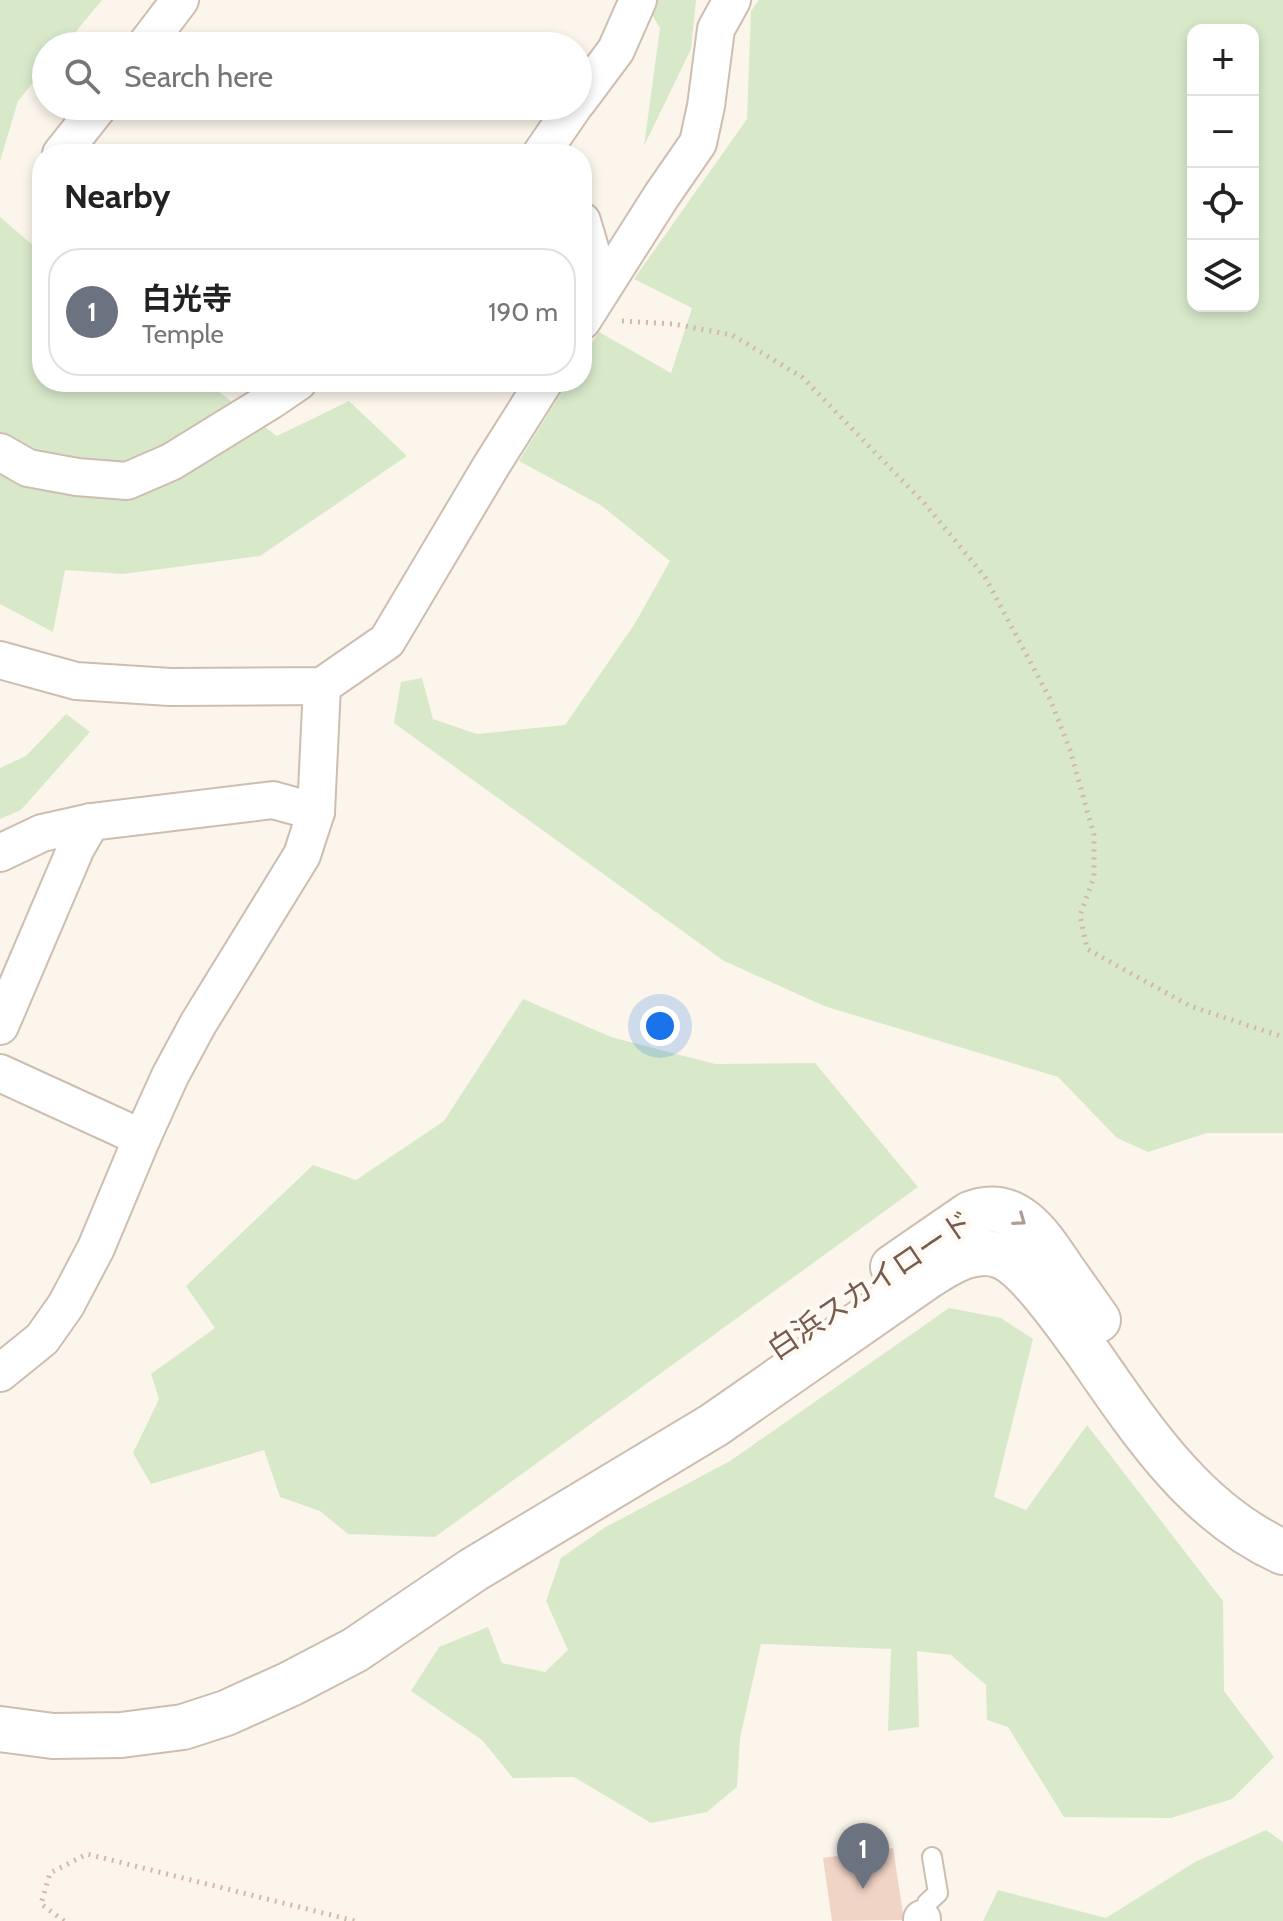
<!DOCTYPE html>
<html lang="en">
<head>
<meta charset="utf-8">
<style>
  body { margin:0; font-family:Cabin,"Noto Sans JP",sans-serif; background:#f6f6f6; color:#222 }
  .controls { position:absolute; right:24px; top:24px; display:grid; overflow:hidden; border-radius:16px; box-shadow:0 4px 12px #0003 }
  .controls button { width:72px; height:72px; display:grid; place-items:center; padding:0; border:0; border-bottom:2px solid #e0e0e0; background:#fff; color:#222; font:40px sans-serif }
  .you { position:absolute; left:660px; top:1026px; width:28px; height:28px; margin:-20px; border:6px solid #fff; border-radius:50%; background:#1a73e8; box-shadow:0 0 0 12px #1a73e833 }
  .badge { display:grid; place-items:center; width:52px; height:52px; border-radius:50%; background:#dd7059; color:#fff; font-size:26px; font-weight:700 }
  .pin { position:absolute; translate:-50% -66px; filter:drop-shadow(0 2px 4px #0008) }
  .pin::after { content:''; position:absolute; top:42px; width:28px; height:24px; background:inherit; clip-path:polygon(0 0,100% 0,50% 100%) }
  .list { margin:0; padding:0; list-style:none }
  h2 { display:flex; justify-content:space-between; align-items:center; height:104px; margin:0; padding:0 32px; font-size:34px }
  h2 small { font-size:26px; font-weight:400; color:#767676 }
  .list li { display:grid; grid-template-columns:52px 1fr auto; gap:24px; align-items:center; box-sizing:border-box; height:128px; margin:0 16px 16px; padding:0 16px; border:2px solid #e0e0e0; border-radius:32px }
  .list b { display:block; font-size:30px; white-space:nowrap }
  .list p { margin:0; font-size:26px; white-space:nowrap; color:#767676 }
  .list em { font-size:26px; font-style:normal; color:#767676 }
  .icon { flex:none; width:44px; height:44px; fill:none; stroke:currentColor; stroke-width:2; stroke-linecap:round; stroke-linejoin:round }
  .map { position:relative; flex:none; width:1283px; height:1921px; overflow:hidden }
  .search { position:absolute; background:#fff; box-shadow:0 4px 12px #0003; left:32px; top:32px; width:560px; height:88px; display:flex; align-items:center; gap:20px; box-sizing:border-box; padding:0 28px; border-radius:44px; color:#767676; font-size:30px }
  .panel { position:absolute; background:#fff; box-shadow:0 4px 12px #0003; left:32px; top:144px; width:560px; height:248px; border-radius:32px }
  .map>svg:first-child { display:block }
</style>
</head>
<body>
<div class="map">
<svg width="1283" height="1921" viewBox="0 0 1283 1921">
  <rect width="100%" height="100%" fill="#fcf5eb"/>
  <g fill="#d8e9ca" fill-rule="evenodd">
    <path d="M0,0h102l-38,46h-18v21l-28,34 -18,60z"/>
    <path d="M643,0h53l-5,49 -47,97 16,-118z"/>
    <path d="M759,0h524v1133h-76l-59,19 -31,-14 -59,-61 -234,-71 -100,-45 -330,-238 7,-41 21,-4 11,41 44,15 88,-9 69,-100 36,-64 -68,-55 -83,-45 49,-79h14v-23l17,-27 72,41 21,-65 -58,-29 113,-160 4,-108zM1193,30h60v276h-60z"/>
    <path d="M0,217l42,36v129h164l71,54 72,-35 58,55 -147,100 -137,18 -58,-4 -12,62 -53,-28z"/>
    <path d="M66,714l24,18 -69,78 -21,9v-51l26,-12z"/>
    <path d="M523,999l88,38 104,27 100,-1 103,124 -483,350 -87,-3 -28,-23 -40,-14 -16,-47 -113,34 -18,-31 26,-54 -8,-25 64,-46 -29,-42 127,-121 43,15 88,-59z"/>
    <path d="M949,1308l52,10 32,21 -39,158 32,13 61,-85 136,176 1,90 50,66 -42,42 -61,19 -107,-1 -56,-90 -21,-7 -1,-35 -35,-30 -34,-4 2,76 -31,4 3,-82 -130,-5 -21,94 -3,49 -30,25 -56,11 -77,-46 -61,1 -31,-38 -71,-49 28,-44 49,-20 14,36 43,9 23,-22 -22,-49 15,-43 43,-30 126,-67z"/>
    <path d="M1266,1830l17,12v79h-300l15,-31 108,28 89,-56z"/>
  </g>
  <path fill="#f0d4c5" d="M893,1848l11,72 -72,1 -9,-63z"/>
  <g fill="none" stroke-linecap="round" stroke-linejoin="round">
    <defs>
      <path id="service" d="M922,1919l5,-16 11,-10 -6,-36"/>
      <g id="minor">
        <path d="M145,46l35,-46"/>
        <path d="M578,101l38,-51 22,-50"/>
        <path d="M61,154l38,-48"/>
        <path d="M541,154l33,-48"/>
        <path d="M582,221l20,68"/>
        <path d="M582,321l80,-126 36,-52 8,-37 10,-77 16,-29"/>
        <path d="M0,452l28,16 49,9 50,4 44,-19 99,-61 28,-19"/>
        <path d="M0,660l76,21 94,6 152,-1 65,-45 104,-175 53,-84"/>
        <path d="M0,853l42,-20 49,-11 182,-22 43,12"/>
        <path d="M0,1026l76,-178 15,-26"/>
        <path d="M0,1073l142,65"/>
        <path d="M0,1373l42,-34 24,-34 30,-57 46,-110 28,-62 28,-52 104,-169 14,-43 6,-126"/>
        <path d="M922,1919v2"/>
      </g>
      <g id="tertiary">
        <path d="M893,1267l77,-53c45,-18 70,22 92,55 12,17 24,34 36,51"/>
        <path d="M0,1729l53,7 68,-1 62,-8 43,-14 64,-29 65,-34 118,-80 241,-145 214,-149c22,-14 47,-30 73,-20 27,10 67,70 85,94 54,78 108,162 197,202"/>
      </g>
    </defs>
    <use href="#service" stroke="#cebdb1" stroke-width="22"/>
    <use href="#minor" stroke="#cebdb1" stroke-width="40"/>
    <use href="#tertiary" stroke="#cebdb1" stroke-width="48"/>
    <g stroke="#d5b7a7" stroke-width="5" stroke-dasharray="2 6" stroke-linecap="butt">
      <path d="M622,321l52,3 58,11 70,42 123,127 60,73 65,122 20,51 24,85v42l-14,38 7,34 103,57 93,31"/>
      <path d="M64,1921l-23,-17 9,-31 37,-19 268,67"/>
    </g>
    <use href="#service" stroke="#fff" stroke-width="18"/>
    <use href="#minor" stroke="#fff" stroke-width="36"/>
    <use href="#tertiary" stroke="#fff" stroke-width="44"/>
  </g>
  <defs><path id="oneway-chevron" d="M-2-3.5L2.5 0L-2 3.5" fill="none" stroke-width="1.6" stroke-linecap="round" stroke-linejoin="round" transform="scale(2)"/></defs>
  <use stroke="#ad9d95" href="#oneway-chevron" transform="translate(1020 1220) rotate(36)"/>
  <g text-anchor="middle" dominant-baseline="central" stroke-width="8" stroke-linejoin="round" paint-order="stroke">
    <g font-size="30" fill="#765b4f" stroke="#fef9f2">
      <text transform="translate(870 1285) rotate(-34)">白浜スカイロード</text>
    </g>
  </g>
</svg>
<div class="controls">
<button>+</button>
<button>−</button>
<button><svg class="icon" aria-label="locate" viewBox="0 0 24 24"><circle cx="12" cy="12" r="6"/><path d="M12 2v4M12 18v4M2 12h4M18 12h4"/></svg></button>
<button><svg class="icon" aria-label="layers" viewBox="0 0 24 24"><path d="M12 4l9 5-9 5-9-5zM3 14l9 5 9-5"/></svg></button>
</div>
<div class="you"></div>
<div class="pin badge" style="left:863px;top:1889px;background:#6b7280">1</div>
<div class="search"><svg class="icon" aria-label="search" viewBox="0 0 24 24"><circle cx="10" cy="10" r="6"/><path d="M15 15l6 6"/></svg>Search here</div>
<section class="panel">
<h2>Nearby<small></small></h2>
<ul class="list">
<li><span class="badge" style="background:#6b7280">1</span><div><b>白光寺</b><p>Temple</p></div><em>190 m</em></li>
</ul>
</section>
</div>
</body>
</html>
